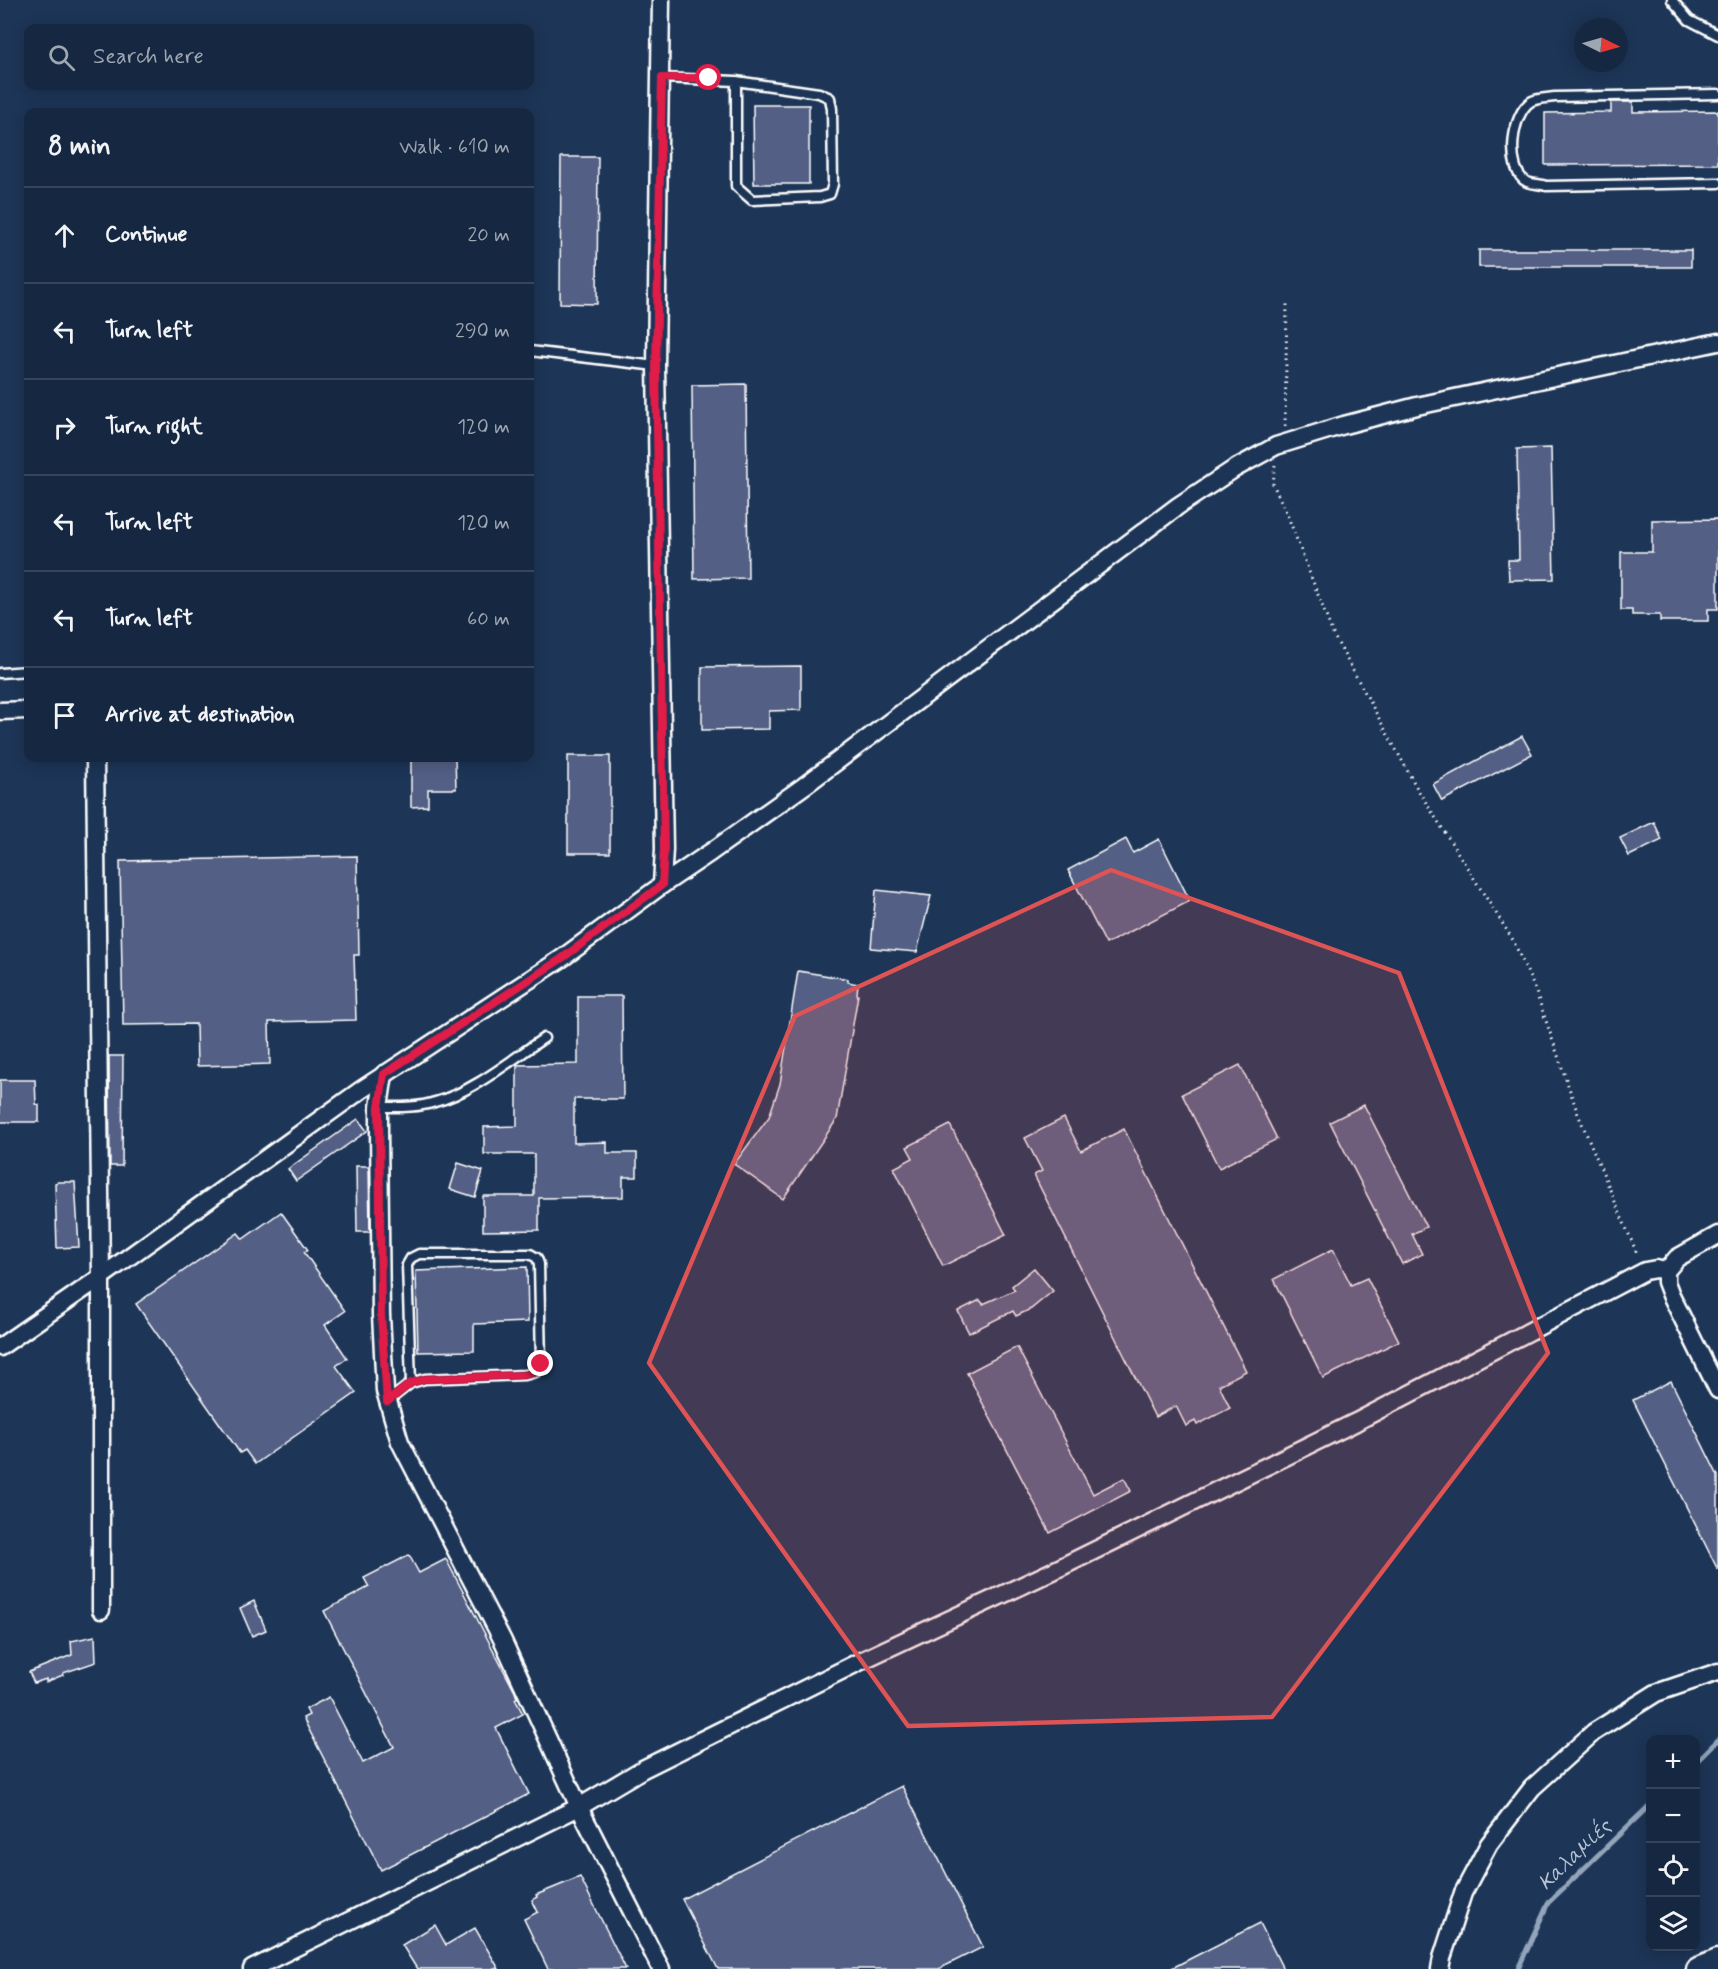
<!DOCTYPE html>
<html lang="en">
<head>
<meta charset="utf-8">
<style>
  body { margin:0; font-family:Mynerve,sans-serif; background:#23344c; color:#f1f3f6 }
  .controls { position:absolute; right:18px; bottom:18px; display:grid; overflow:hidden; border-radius:12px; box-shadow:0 3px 15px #0003 }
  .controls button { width:54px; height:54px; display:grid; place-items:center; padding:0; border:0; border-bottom:2px solid #35445a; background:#162841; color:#f1f3f6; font:30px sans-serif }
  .compass { position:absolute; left:1574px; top:18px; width:54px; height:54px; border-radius:50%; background:#162841; box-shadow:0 3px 15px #0003; rotate:95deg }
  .stop { position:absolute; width:18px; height:18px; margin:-14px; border:4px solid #e11d48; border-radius:50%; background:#fff }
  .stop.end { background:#e11d48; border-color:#fff; box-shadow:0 2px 6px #0008 }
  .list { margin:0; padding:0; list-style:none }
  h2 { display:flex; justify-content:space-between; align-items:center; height:78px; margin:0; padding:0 24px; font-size:26px }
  h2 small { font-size:20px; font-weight:400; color:#9ea6b1 }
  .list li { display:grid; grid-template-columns:39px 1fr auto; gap:18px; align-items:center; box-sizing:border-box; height:96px; padding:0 24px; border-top:2px solid #35445a }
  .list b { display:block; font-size:22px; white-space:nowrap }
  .list em { font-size:20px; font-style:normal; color:#9ea6b1 }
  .icon { flex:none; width:33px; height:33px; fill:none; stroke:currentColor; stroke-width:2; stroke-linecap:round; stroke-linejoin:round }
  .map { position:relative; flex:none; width:1718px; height:1969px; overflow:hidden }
  .search { position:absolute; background:#162841; box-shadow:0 3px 15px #0003; left:24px; top:24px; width:510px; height:66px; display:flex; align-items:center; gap:15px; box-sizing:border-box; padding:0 21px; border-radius:12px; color:#9ea6b1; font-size:22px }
  .panel { position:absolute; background:#162841; box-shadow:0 3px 15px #0003; left:24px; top:108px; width:510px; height:654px; border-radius:12px }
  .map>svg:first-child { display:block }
</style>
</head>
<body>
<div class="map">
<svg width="1718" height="1969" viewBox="0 0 1718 1969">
  <rect width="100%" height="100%" fill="#1d3557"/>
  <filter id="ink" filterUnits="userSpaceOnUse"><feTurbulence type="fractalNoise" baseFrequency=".0167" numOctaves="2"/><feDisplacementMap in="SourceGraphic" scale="12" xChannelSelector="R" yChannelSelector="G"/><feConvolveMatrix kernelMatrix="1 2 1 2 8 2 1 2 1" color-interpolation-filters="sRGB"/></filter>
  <g filter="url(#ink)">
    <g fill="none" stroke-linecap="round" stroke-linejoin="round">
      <g stroke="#93a5bb" stroke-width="5">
        <path d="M1696,1762l22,-22"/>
        <path d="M1518,1969l30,-66 102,-98"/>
      </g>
    </g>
    <g fill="#535e85" stroke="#fff" stroke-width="1.5">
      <path d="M1611,102h22v10l85,-1v53l-173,1v-52l66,-1z"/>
      <path d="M753,105h56v79h-55z"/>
      <path d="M561,157h37l-1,147 -37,-1z"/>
      <rect x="1479" y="250" width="212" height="17"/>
      <path d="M746,384l2,194 -54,1 -2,-194z"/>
      <path d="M1551,448l3,131 -45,1 -1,-20h11l-2,-111z"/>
      <path d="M1718,519v90h-10v12h-48v-6h-28v-5h-11v-58h31v-32z"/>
      <path d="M801,666v44l-32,1v18l-67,1v-63z"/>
      <path d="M1522,736l10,18 -90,47 -9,-17z"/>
      <rect x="568" y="756" width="42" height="97"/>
      <path d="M411,758h44l1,31h-28v17l-17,1z"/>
      <path d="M1654,822l8,18 -33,16 -9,-18z"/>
      <path d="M1126,839l7,14 26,-14 31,62 -84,43 -38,-74z"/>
      <path d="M357,856l2,99h-5l2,65 -87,2 1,42 -73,2 -1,-42 -73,1 -3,-164z"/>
      <path d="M876,890l55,6 -14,56 -46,-4z"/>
      <path d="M798,971l50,8v3l10,2 -1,10 1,1 -21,124 -54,80 -49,-35 35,-47 11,-33z"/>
      <path d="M578,996h44l1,103h-49v44l33,-1v11h30v24h-14v20l-84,1v32l-56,1v-35h51v-42h-50v-27l33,-1v-61l61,-1z"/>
      <path d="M109,1056h14l-1,110h-12z"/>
      <path d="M1240,1065l37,74 -58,29 -37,-74z"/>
      <path d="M0,1080h35l1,24 3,1v17h-39z"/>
      <path d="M1364,1105l62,122 -14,7 10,20 -20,10 -72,-142z"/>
      <path d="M1064,1118l17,33 43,-22 122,242 -27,14 11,23 -33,17 -2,-4 -9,5 -10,-20 -21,11 -121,-242 8,-4 -17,-33z"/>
      <path d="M358,1119l9,12 -71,50 -8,-12z"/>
      <path d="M950,1125l56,110 -63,31 -49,-98 19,-10 -6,-11z"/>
      <path d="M458,1163l25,8 -8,26 -25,-8z"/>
      <path d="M356,1166h13l1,66h-13z"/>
      <path d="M58,1182h17l4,65 -22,1 -2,-65z"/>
      <path d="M281,1212l27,38 -4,2 41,59 -20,14 22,33 -11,8 20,27 -101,71 -10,-14 -5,3 -104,-149 102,-71 5,6z"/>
      <path d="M1333,1249l18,36 16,-7 32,63 -76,37 -49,-99z"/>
      <path d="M527,1267l1,55 -54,2v27l-56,1 -2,-81z"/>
      <path d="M1034,1268l19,23 -22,18 -15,7 -3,-5 -44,22 -11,-22 22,-11 3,4 32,-14 -3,-4z"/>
      <path d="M1017,1347l76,147 31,-16 7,13 -81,42 -83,-160z"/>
      <path d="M1671,1381l47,95v94l-85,-170z"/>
      <path d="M409,1555l10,18 27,-14 69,133 2,6 -2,1 8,15 -27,14 33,66 -148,76 -78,-152 6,-3 -3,-6 23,-12 34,66 31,-16 -70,-136 45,-24 -5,-9z"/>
      <path d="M254,1601l12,29 -14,6 -12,-28z"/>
      <path d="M95,1636l1,26 -33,11v2l-17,7v-3l-12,4 -5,-11 43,-17 -1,-14z"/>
      <path d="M902,1786l81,161 -44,22h-221l-36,-70z"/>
      <path d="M580,1877l46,92h-78l-24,-50 14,-7 -6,-12 5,-3 -1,-2z"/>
      <path d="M1260,1923l23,46h-113z"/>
      <path d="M435,1925l11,20 29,-17 24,41h-82l-15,-24z"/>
    </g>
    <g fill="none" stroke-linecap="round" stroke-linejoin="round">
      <defs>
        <g id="lane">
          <path d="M1672,0l17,20 29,15"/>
          <path d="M662,78l74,3 83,12 11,5 2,11 1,75 -3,10 -10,3 -68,3 -16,-14v-105"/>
          <path d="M1718,94l-163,3c-7,1 -17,1 -23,4 -21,11 -27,70 -5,81 5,2 14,2 19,4l172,-3"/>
          <path d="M530,351l126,15"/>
          <path d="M0,673l28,-2"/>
          <path d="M379,1107c19,0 38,1 56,-5 38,-10 76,-42 109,-64"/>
          <path d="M387,1402l24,-19 14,-4 100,-4 11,-3 5,-8 -2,-100 -2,-6 -7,-4h-111l-8,4 -4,7 4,118"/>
        </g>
        <g id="street">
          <path d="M661,0l-5,366 8,483 -2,36"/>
          <path d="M0,711l28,-1"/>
          <path d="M95,758l6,519v333"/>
          <path d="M384,1074l-5,33v22l2,186 4,76 15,51 103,199 76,166 82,162"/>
          <path d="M1718,1235l-41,23 -11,13v11l5,13 47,95"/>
          <path d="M0,1347l101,-70 260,-187 200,-131 101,-74 49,-33 93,-66 374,-280 56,-37 42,-23 68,-21 73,-19 301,-64"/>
          <path d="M252,1969l327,-162 64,-38 222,-110 188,-88 303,-149 289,-151 11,-2 10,2"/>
          <path d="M1440,1969l2,-11 21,-65 26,-49 43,-56 62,-56 62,-39 62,-21"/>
        </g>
        <path id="secondary" d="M1698,1969l20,-8"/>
      </defs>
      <use href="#lane" stroke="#fff" stroke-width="13"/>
      <use href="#street" stroke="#fff" stroke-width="21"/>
      <use href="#secondary" stroke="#fff" stroke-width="27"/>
      <g stroke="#fff" stroke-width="3" stroke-dasharray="1.5 4.5" stroke-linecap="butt">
        <path d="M1285,426l2,-124"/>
        <path d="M1275,465l-2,19 14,30 46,120 85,156 95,150 22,49 43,125 60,142"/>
      </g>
      <use href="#lane" stroke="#1d3557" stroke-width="8"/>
      <use href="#street" stroke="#1d3557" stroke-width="16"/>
      <use href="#secondary" stroke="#1d3557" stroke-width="22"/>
    </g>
  </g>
  <g fill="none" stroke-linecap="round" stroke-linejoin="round" filter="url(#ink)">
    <path stroke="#e11d48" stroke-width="8" d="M541,1364l-5,8 -11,3 -100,4 -14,4 -24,19 -6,-87 -2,-208 5,-33 177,-115 101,-74 2,-36 -8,-483 6,-288h47"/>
  </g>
  <path fill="#de5353" fill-opacity="0.2" stroke="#de5353" stroke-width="4.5" stroke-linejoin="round" d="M1111,870l288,103 149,380 -276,364 -364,9 -259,-363 146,-347z"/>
  <g text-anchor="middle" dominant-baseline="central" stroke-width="5" stroke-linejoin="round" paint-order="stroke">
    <g font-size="21" font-style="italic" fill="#b7c3d2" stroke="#1d3557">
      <text transform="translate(1575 1855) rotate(-44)">Καλαμιές</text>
    </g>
  </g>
</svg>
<div class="controls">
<button>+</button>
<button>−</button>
<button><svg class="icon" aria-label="locate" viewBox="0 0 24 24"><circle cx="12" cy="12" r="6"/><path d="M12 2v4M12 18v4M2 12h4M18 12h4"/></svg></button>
<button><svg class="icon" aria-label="layers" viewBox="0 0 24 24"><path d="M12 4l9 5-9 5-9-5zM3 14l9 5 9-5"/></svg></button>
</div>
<svg class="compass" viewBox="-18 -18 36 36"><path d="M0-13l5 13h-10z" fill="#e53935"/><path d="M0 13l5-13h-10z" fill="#9ea6b1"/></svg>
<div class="stop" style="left:709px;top:78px"></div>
<div class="stop end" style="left:541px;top:1364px"></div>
<div class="search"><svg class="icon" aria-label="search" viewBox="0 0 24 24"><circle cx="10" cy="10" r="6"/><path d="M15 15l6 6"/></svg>Search here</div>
<section class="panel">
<h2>8 min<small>Walk · 610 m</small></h2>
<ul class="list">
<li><svg class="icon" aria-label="ahead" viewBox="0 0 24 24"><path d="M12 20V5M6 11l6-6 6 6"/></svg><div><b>Continue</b></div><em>20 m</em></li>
<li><svg class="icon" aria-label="left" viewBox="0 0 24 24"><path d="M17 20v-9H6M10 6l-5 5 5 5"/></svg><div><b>Turn left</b></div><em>290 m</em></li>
<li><svg class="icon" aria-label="right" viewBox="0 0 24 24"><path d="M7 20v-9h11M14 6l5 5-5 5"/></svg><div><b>Turn right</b></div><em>120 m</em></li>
<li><svg class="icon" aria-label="left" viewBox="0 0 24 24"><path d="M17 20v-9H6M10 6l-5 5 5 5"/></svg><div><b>Turn left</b></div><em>120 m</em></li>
<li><svg class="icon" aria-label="left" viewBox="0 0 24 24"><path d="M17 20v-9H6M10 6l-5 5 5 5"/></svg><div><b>Turn left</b></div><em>60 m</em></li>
<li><svg class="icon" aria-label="arrive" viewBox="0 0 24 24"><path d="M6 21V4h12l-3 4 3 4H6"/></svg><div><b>Arrive at destination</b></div></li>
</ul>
</section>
</div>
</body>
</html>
